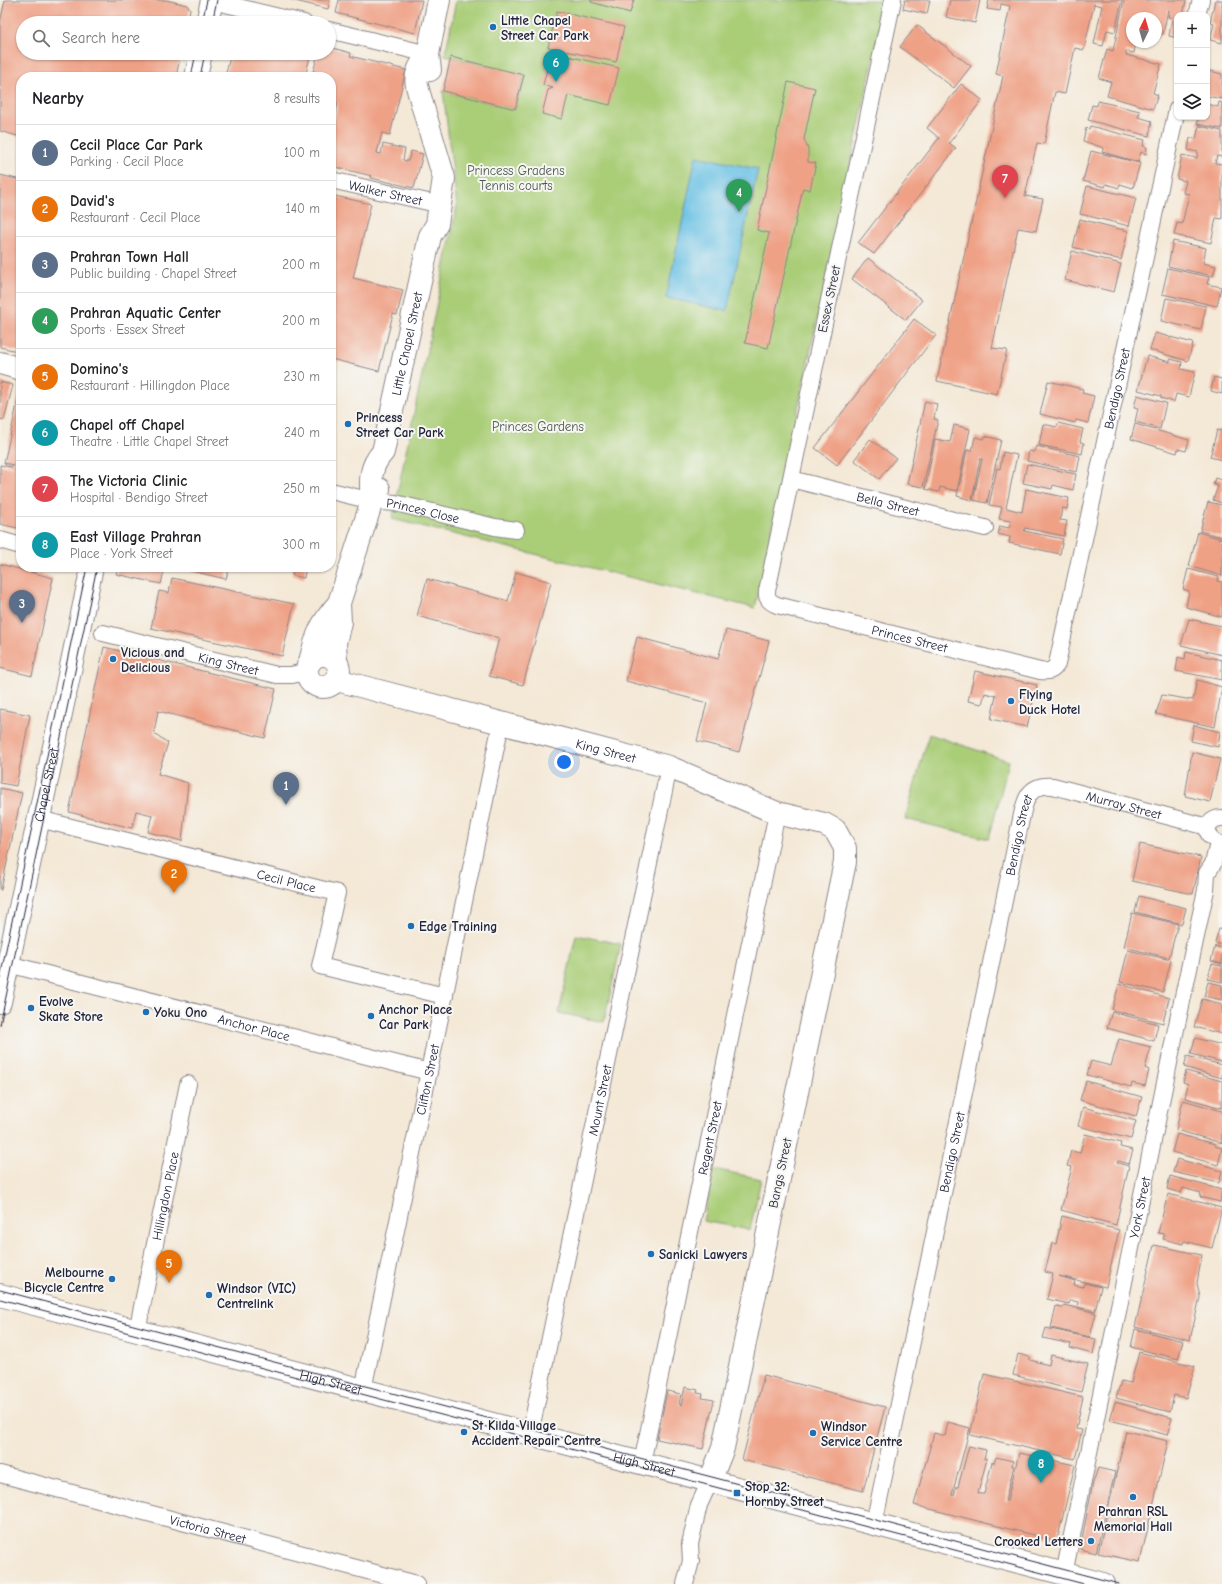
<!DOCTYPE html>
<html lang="en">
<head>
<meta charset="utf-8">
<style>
  body { margin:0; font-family:"Comic Neue",sans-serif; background:#f6f6f6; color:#202124 }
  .controls { position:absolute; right:12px; top:12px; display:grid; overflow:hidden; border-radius:8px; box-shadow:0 1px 3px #0004 }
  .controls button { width:36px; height:36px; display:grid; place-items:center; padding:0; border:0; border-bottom:1px solid #e0e0e0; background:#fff; color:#202124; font:20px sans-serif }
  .compass { position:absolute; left:1126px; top:12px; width:36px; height:36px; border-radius:50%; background:#fff; box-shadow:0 1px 3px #0004; rotate:5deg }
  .you { position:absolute; left:564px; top:762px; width:14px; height:14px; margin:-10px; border:3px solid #fff; border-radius:50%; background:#1a73e8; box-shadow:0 0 0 6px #1a73e833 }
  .badge { display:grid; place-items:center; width:26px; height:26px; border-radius:50%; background:#1f6fb2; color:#fff; font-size:13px; font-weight:700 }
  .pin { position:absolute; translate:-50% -33px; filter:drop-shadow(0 1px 2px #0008) }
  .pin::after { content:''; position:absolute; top:21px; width:14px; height:12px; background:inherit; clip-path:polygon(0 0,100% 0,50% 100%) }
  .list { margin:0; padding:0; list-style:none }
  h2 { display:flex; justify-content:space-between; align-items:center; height:52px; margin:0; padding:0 16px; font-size:17px }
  h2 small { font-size:13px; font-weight:400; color:#757577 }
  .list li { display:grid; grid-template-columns:26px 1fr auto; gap:12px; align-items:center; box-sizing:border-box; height:56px; padding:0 16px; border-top:1px solid #e0e0e0 }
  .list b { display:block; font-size:15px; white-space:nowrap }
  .list p { margin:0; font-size:13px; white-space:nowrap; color:#757577 }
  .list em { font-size:13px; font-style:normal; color:#757577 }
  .icon { flex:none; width:22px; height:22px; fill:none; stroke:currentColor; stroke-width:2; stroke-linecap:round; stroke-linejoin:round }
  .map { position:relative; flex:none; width:1222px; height:1584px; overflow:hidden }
  .search { position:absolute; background:#fff; box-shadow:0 1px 3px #0004; left:16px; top:16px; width:320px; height:44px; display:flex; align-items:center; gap:10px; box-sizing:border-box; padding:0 14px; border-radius:22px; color:#757577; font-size:15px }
  .panel { position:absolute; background:#fff; box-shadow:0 1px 3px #0004; left:16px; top:72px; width:320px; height:500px; border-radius:16px }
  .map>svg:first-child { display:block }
</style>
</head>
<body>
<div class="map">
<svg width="1222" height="1584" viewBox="0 0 1222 1584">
  <rect width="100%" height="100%" fill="#f6f6f2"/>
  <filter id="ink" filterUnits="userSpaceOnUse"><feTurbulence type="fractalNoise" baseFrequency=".025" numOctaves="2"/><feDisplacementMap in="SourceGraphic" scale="8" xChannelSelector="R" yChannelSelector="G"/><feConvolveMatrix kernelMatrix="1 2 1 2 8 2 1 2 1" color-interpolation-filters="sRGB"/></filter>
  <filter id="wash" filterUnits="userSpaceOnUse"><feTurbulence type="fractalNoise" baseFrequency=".012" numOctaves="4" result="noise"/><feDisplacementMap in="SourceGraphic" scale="16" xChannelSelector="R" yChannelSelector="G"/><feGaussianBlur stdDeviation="0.9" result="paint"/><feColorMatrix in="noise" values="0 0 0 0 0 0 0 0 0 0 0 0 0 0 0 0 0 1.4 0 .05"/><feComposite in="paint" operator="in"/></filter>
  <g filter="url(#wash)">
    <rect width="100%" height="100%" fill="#f4e8d6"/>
    <g fill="#aace78" stroke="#66785a">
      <path d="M456,0h430l-131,608 -363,-89 65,-313 -14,-115 72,18 9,-33 -79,-21z"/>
      <path d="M929,734l80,27 -20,78 -84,-20z"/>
      <path d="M576,935l45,9 -17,78 -45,-9z"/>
      <path d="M714,1169l47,10 -11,51 -47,-9z"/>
    </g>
    <path fill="#66c0e4" stroke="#447190" d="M696,156l62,13 -31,142 -61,-13z"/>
    <g id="blocks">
      <g fill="#efa186">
        <path d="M5,0h161l21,5 3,4 -3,14h-164v30h158l-5,24h-155v60l-21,-6v-108z"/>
        <path d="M291,0h39l-2,9z"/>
        <path d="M339,0h83l-7,33 -79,-20z"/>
        <path d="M591,0h43l-4,13 -39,-11z"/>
        <path d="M905,0h25l-3,14 -24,-5z"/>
        <path d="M950,0h30l-5,23 -29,-6z"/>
        <path d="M989,0h133l-7,32 -8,-2 -4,16 -9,-2 8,-38 -8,-2 -10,46 -9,-2 -10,46 -10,-2 -11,52 -7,-1 -12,53 18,3 -7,32 -18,-3 -26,120 15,2 -10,44 -60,-13 66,-305 -7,-2 14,-68 -9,-2 -1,7 -13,-2z"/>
        <path d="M1124,0h62l-3,15h-6v23l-8,-2 3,-18 -4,-1 1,-7h-1l-5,24h-3l-1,3h-3v-19h-11l1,-4 -4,-1 -1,5h-9v24h4l-2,11 -8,-2v4l35,9 -8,29 5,2 -5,14 -46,-13 4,-14 -12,-4 8,-29 6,2z"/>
        <path d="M1215,0h7v43l-12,-3 4,-16 -4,-1z"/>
        <path d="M557,11l67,16 -8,35 -68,-15z"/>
        <path d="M917,25l54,41 -17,22 -54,-41z"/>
        <path d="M329,47l22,6 -1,3 56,14 -16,65 -8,-2 -5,20 4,1 2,-10 22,5 -2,11 3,1h2l3,-10 12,3 -9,34 -43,-10 1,-2 -41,-10v-45l3,1 4,-19 -7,-2v-24h-19l6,-24h11z"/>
        <path d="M231,53h80l-6,24h-80z"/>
        <path d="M559,54l60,14 -9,37 -42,-10 -6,24 -20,-5 6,-24 5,-2 -10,-3 5,-20 8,2z"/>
        <path d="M451,57l73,18 -9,34 -72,-18z"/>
        <path d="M1210,71l12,3v25l-15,-3v-13z"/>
        <path d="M788,82l27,6 -11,51 4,10v13l8,1 -6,27 -7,-2 -35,160 -23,-5 24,-110 -12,-3z"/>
        <path d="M961,84l21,16 -33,43 7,5 -82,106 -16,-11 81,-105 -12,-10z"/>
        <path d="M1098,101l42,10 -2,6 14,4 -3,15 -61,-16 4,-15 5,1z"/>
        <path d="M1219,102l3,1v26l-25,-5 2,-7h8v-13l11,3z"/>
        <path d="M1090,126l55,14 -2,6 4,1 -1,7 -5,-2 -3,10 -36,-10 2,-4 -21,-7 3,-13 3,1z"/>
        <path d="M1199,126l23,5v26l-5,-1 -2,7 7,1v55l-6,-1 -5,25 -37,-8 3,-12 5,1 7,-30 -6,-1 3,-12 -9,-2 5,-24 15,3 1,-6 -10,-2 2,-12 6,1z"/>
        <path d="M1091,151l49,12 -7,25 -13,-4 -1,4 -13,-4 -1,3 -22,-6z"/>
        <path d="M0,175l21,5v172l-21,-5z"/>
        <path d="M1087,186l49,12 -7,28 -49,-12z"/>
        <path d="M331,195l40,9 -18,74 50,12 -6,25 -4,-1 -14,57 -48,-12z"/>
        <path d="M1080,219l48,12 -7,29 -48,-13z"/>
        <path d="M1173,241l33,7 -3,15 13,3 -3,10 -45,-10z"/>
        <path d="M1072,251l49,13 -7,28 -49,-12z"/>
        <path d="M868,258l54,42 -16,20 -54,-41z"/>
        <path d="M1168,268l41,9 -2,7 14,3 -4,19 -55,-12z"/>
        <path d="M1166,298l40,8 -5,24 -40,-9z"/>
        <path d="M914,319l22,16 -99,130 -22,-17z"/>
        <path d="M1155,333l38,10 -5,18 -38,-11z"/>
        <path d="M1147,356l23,6v-3l12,3 -1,7 14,3 -6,25 -13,-3 -2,8 -13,-4v-2l-23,-6z"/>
        <path d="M1214,377l8,2v15l-11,-3z"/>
        <path d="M1048,381l35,8 -1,4 12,3 -6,27 -12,-3 -1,3 -35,-9z"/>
        <path d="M0,382l13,3 -9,35 -4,-1z"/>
        <path d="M20,391h1v138l-21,-5v-59l12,2 1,-2 -9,-2z"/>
        <path d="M1137,395l29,8 -6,26 -25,-7 3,-14 -4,-1z"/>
        <path d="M925,401l12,3 -3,15 4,1 -15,67 -16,-3z"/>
        <path d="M1058,423l25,6 -3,13 4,1 -2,11 -43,-9 4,-21 14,3z"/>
        <path d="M1135,424l54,16 -3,11 -8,-2 -1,4 -46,-14z"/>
        <path d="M954,425l16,4 -13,62 -17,-4 -1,5 -14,-3 10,-50 15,3z"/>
        <path d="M1217,430l5,1v29l-12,-3z"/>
        <path d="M985,436l16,4 -14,63 -14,-3 9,-41h-2l-8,41 -15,-4 10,-46 5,1 3,-14 9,2z"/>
        <path d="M870,439l26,19 -17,21 -25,-19z"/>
        <path d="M1036,446l44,10 -3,16 -50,-11 2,-10 5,1z"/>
        <path d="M1003,452l14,3 -11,53 16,4 4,-23 43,9 -2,11 -5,-1 -2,12 7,1 -3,15 -39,-8 -1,3 39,8 -3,15 -51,-11 1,-6 -12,-3 2,-8 9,2 2,-7 -12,-2 3,-12 -13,-2 8,-37 3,1z"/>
        <path d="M1027,464l49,10 -3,16 -20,-5 -1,4 -29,-6z"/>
        <path d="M1215,478l7,2v23l-9,-3 5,-14 -5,-2z"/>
        <path d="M1208,502l14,3v32l-22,-6z"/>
        <path d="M1198,532l24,7v37l-33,-10z"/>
        <path d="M0,564l53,14 -21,98 -32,-8z"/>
        <path d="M118,567h47l-4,17 -45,-10z"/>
        <path d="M174,567h55l-3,12z"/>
        <path d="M293,567h13l-2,11 -12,-3z"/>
        <path d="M1188,569l31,8 -1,4 4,1v35l-36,-10 3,-16 -6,-2z"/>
        <path d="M516,572l35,10 -28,103 -34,-9 10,-38 -82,-22 10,-37 81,22z"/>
        <path d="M172,578l122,26 -12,52 -131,-28 8,-37 10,2z"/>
        <path d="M1189,619l33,7v29l-41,-10z"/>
        <path d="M726,630l43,11 -30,111 -42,-11 10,-38 -81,-22 11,-44 81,22z"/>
        <path d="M104,647l172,42 -11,49 -107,-27 -4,22 14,10 -10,31 30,9 -6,58 -34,-9 4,-17 -16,-4 -4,17 -63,-16z"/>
        <path d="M1186,652l36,8v20l-46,-9 2,-14 7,2z"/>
        <path d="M975,671l62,14 -10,42 -36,-8 5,-23 -11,-3 -3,11 -14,-3z"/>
        <path d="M1197,680l25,7 -7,40 -59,-13 6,-19 31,5z"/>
        <path d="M0,709l30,6 -14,71 -16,-3z"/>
        <path d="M1194,725l26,7 -2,15 -27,-6z"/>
        <path d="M1192,752l28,7 -10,43 -25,-6z"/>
        <path d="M0,788l22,5 -21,97h-1z"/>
        <path d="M1140,844l61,13 -8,37 -61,-13z"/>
        <path d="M1139,896l47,12 -4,16 -47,-12z"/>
        <path d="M1132,913l46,11 -9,34 -45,-11z"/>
        <path d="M1219,929l3,1v15l-7,-2z"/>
        <path d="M1215,946l7,2v16l-11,-3z"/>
        <path d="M1128,950l43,10 -8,32 -43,-10z"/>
        <path d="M1212,964l10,2v16l-15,-3z"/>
        <path d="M1208,982l14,3v15l-18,-4z"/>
        <path d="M1119,984l50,14 -6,25 -51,-13z"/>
        <path d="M1202,999l20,5v30l-28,-7z"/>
        <path d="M1112,1012l46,12 -4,17 -47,-13z"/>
        <path d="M1195,1038l27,7v17l-31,-8z"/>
        <path d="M1119,1039l32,8 -6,21 4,2 -4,16 -13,-3 -1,4 -44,-12 4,-14 20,5z"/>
        <path d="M1187,1056l35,9v13l-38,-11z"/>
        <path d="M1186,1071l36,10v27l-37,-10 3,-14 -5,-2z"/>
        <path d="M1086,1081l56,16 -6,19 -56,-16z"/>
        <path d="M1183,1100l39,11v32l-46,-13z"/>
        <path d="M1083,1107l53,14 -5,18 -53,-13z"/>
        <path d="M1085,1134l36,9 -1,4 13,3 -4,14 -11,-3 -1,2 12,3 -13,59 -55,-15 11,-43 -5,-1 4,-15 9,2z"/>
        <path d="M1177,1134l38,10v2l7,2 -4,17 -46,-13z"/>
        <path d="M1177,1159l45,12 -3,12 -46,-11z"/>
        <path d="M1170,1176l52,14 -2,12 -20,-5 1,-4 -18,-5 -2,5 -14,-4z"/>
        <path d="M1168,1194l54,14 -10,40 -28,-7 -1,3 -20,-5 1,-5 -6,-1z"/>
        <path d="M1062,1216l57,14 -13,57 -47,-11 16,5 -1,4 9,2 1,-4 17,4 -6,24 -18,-4 1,-5 -8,-2 -1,4 -22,-5 6,-25 -8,-2 7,-29 4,1z"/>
        <path d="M1154,1245l48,10 -5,28 3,14 -10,43 -55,-13z"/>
        <path d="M1064,1305l32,8 -6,24 -39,-9 5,-22 7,1z"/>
        <path d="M1046,1328l50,11 -3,15 -23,-6 1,-4 -28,-6z"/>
        <path d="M1135,1329l48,12 -5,18 -47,-12z"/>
        <path d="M1139,1352l56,14 -9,32 -12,-3 -4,17 -54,-14 5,-17 10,2z"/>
        <path d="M1018,1354l12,3v3l19,5 2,-10 37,9 -7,28 -68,-17z"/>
        <path d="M984,1374l99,23 -7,32 6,1 -7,29 -105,-24z"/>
        <path d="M764,1375l121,32 -22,84 -121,-31z"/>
        <path d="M685,1387l13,3 -1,3 6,1 -1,4 12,2 -11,49 -46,-10 10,-48 14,3 -2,10 2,1z"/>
        <path d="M1115,1402l57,16 -5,17 -57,-15z"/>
        <path d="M948,1422l22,6 -18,67 2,1 2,-9h2l11,-41 17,4 -2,9h3l-9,34 3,1h3l8,-32 2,1 2,-6 17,4 -1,5h2l-9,35h2l12,-48 56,12 -18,76 -143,-36 20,-72 11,3z"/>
        <path d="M1126,1431l42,10 -28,121 -42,-9z"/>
        <path d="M1098,1468l17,4 -19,81 -16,-4 13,-66z"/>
      </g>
    </g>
  </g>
  <g filter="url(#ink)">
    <use href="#blocks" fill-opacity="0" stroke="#8b8588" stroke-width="1"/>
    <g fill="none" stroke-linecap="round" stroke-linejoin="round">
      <defs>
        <g id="street">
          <path d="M209,0l95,23"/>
          <path id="s1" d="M893,0l-126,591c-1,8 3,11 10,14l263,66c9,1 13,0 17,-7l120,-555"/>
          <path d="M1197,15l4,-15"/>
          <path d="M329,30l99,24"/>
          <path id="s2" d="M331,180l110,25"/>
          <path id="s3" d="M791,479l194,49"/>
          <path id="s4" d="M331,491l41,10 23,2 100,24 21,3"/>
          <path d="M0,540l21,6"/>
          <path id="s5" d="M103,633l174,42h15l15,-4"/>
          <path id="s6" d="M39,819l298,74 -17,73 125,30"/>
          <path d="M1210,836c-6,-10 2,-18 12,-18"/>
          <path id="s7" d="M8,964l421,108"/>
          <path id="s8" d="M137,1331l51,-247"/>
          <path id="s9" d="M363,1390l138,-667"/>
          <path id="s10" d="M530,1434l139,-667"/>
          <path id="s11" d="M642,1463l135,-650"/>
          <path id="s12" d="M0,1474l417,110"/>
          <path id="s13" d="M874,1524l145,-695c5,-22 5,-46 34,-43l155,41"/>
          <path id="s14" d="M1064,1574l112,-545 30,-139 1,-17 6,-9 5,-21"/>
          <path d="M685,1584l6,-23 -1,-17 9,-39 11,-24"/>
        </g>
        <g id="secondary">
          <path d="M207,23l5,-23"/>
          <path d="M430,70l-2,-16 11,-54"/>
          <path d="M196,77l5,-24"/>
          <path d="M0,363l21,6"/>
          <path id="s15" d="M372,501c-2,-19 -3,-34 11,-49l47,-216 7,-12 7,-46 -22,-74c-2,-8 -4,-13 -5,-19 -3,-12 5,-22 11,-31"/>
          <circle cx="323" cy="671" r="16"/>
          <path d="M336,660l-1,-17 5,-21 -1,-19 33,-102 7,-12"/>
          <path d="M310,662c6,-26 11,-39 29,-59"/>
          <path id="s16" d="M337,680l332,87 108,46 47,11 11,6 10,18v14l-122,586 -13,33"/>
          <path id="s17" d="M0,1002l92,-435"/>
        </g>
        <g id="primary">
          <path id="s18" d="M0,1295l1103,289"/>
        </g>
      </defs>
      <use href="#street" stroke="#8b8588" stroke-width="18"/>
      <use href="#secondary" stroke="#8b8588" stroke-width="24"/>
      <use href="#primary" stroke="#8b8588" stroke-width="24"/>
      <use href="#street" stroke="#fff" stroke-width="16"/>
      <use href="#secondary" stroke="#fff" stroke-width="22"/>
      <use href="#primary" stroke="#fff" stroke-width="22"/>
      <g stroke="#22223b" stroke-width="1">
        <path d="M202,23l5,-23"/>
        <path d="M212,23l5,-23"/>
        <path d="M191,77l5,-24"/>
        <path d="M200,77l5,-24"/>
        <path d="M0,978l87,-411"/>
        <path d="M0,1025l97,-458"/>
        <path d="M0,1290l1119,294"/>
        <path d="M0,1299l1084,285"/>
      </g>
    </g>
  </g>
  <g fill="#1f6fb2" stroke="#f6f6f2" stroke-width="1.5">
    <circle cx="493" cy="27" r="4"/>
    <circle cx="348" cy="424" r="4"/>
    <circle cx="113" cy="659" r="4"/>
    <circle cx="1011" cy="701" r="4"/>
    <circle cx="411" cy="926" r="4"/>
    <circle cx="31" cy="1008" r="4"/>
    <circle cx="146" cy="1012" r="4"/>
    <circle cx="371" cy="1016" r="4"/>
    <circle cx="651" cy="1254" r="4"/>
    <circle cx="112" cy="1279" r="4"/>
    <circle cx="209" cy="1295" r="4"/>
    <circle cx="464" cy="1432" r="4"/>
    <circle cx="813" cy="1433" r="4"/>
    <rect x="733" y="1489" width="8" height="8" rx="2"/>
    <circle cx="1133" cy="1497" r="4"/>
    <circle cx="1091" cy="1541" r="4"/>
  </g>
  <g text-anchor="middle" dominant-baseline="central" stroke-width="4" stroke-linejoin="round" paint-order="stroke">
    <g font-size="13" font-weight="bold" fill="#22223b" stroke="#f6f6f2" text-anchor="start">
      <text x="501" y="20">Little Chapel<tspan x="501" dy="15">Street Car Park</tspan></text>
      <text x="356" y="417">Princess<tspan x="356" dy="15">Street Car Park</tspan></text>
      <text x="121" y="652">Vicious and<tspan x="121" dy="15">Delicious</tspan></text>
      <text x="1019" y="694">Flying<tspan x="1019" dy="15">Duck Hotel</tspan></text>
      <text x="419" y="926">Edge Training</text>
      <text x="39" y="1001">Evolve<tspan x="39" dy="15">Skate Store</tspan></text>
      <text x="379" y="1009">Anchor Place<tspan x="379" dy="15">Car Park</tspan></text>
      <text x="154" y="1012">Yoku Ono</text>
      <text x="659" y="1254">Sanicki Lawyers</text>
      <text x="104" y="1272" text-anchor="end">Melbourne<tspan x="104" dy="15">Bicycle Centre</tspan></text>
      <text x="217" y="1288">Windsor (VIC)<tspan x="217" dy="15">Centrelink</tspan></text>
      <text x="472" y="1425">St Kilda Village<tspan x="472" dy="15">Accident Repair Centre</tspan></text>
      <text x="821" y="1426">Windsor<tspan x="821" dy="15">Service Centre</tspan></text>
      <text x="745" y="1486">Stop 32:<tspan x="745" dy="15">Hornby Street</tspan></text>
      <text x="1133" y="1511" text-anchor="middle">Prahran RSL<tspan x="1133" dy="15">Memorial Hall</tspan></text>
      <text x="1083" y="1541" text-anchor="end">Crooked Letters</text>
    </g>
    <g font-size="13" fill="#4b564d" stroke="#f6f6f2">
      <text x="516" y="170">Princess Gradens<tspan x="516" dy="15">Tennis courts</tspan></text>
      <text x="538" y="426">Princes Gardens</text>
    </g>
    <g font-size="13" fill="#22223b" stroke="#f6f6f2">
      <text stroke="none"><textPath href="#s2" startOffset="56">Walker Street</textPath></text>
      <text transform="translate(829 299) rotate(-78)">Essex Street</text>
      <text stroke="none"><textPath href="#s15" startOffset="163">Little Chapel Street</textPath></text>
      <text stroke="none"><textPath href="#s1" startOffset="1196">Bendigo Street</textPath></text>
      <text stroke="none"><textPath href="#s3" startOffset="100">Bella Street</textPath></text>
      <text stroke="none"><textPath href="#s4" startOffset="94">Princes Close</textPath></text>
      <text stroke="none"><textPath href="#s1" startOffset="760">Princes Street</textPath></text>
      <text stroke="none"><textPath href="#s5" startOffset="129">King Street</textPath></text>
      <text stroke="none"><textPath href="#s16" startOffset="278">King Street</textPath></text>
      <text stroke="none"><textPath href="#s17" startOffset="222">Chapel Street</textPath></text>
      <text stroke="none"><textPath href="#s13" startOffset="846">Murray Street</textPath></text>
      <text stroke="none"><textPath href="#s13" startOffset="704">Bendigo Street</textPath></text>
      <text stroke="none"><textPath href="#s6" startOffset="255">Cecil Place</textPath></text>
      <text stroke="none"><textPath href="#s7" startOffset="254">Anchor Place</textPath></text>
      <text stroke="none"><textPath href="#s9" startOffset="317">Clifton Street</textPath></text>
      <text stroke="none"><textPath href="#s10" startOffset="341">Mount Street</textPath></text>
      <text stroke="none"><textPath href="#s11" startOffset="332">Regent Street</textPath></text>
      <text stroke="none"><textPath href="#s13" startOffset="380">Bendigo Street</textPath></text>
      <text transform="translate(780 1173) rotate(-78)">Bangs Street</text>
      <text stroke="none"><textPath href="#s8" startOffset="138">Hillingdon Place</textPath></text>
      <text stroke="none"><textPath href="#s14" startOffset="374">York Street</textPath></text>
      <text stroke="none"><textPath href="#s18" startOffset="342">High Street</textPath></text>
      <text stroke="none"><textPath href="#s18" startOffset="666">High Street</textPath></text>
      <text stroke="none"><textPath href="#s12" startOffset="215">Victoria Street</textPath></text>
    </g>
  </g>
</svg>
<div class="controls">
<button>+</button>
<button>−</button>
<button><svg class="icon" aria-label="layers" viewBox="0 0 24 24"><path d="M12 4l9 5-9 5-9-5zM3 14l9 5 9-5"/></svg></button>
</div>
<svg class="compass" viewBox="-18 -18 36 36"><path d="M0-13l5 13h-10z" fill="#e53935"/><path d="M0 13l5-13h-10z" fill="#757577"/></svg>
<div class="you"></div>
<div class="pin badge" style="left:286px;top:805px;background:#5c6f8a">1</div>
<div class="pin badge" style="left:174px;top:893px;background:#e8710a">2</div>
<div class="pin badge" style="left:22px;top:623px;background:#5c6f8a">3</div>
<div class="pin badge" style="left:739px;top:212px;background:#2e9e5b">4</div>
<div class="pin badge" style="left:169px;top:1283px;background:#e8710a">5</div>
<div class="pin badge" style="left:556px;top:82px;background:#0f9aa8">6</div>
<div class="pin badge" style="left:1005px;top:198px;background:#e0444e">7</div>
<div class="pin badge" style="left:1041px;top:1483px;background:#0f9aa8">8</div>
<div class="search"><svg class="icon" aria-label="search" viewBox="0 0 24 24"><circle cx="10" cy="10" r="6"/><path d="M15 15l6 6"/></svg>Search here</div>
<section class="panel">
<h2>Nearby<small>8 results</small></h2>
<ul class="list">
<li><span class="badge" style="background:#5c6f8a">1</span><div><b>Cecil Place Car Park</b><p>Parking · Cecil Place</p></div><em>100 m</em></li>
<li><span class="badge" style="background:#e8710a">2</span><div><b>David's</b><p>Restaurant · Cecil Place</p></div><em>140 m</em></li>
<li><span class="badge" style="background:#5c6f8a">3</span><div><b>Prahran Town Hall</b><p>Public building · Chapel Street</p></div><em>200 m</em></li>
<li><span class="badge" style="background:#2e9e5b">4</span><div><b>Prahran Aquatic Center</b><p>Sports · Essex Street</p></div><em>200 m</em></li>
<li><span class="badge" style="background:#e8710a">5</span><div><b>Domino's</b><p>Restaurant · Hillingdon Place</p></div><em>230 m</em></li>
<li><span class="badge" style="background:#0f9aa8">6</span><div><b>Chapel off Chapel</b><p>Theatre · Little Chapel Street</p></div><em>240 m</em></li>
<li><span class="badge" style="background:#e0444e">7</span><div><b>The Victoria Clinic</b><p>Hospital · Bendigo Street</p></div><em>250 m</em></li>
<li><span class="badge" style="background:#0f9aa8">8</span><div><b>East Village Prahran</b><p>Place · York Street</p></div><em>300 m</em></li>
</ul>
</section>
</div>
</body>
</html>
